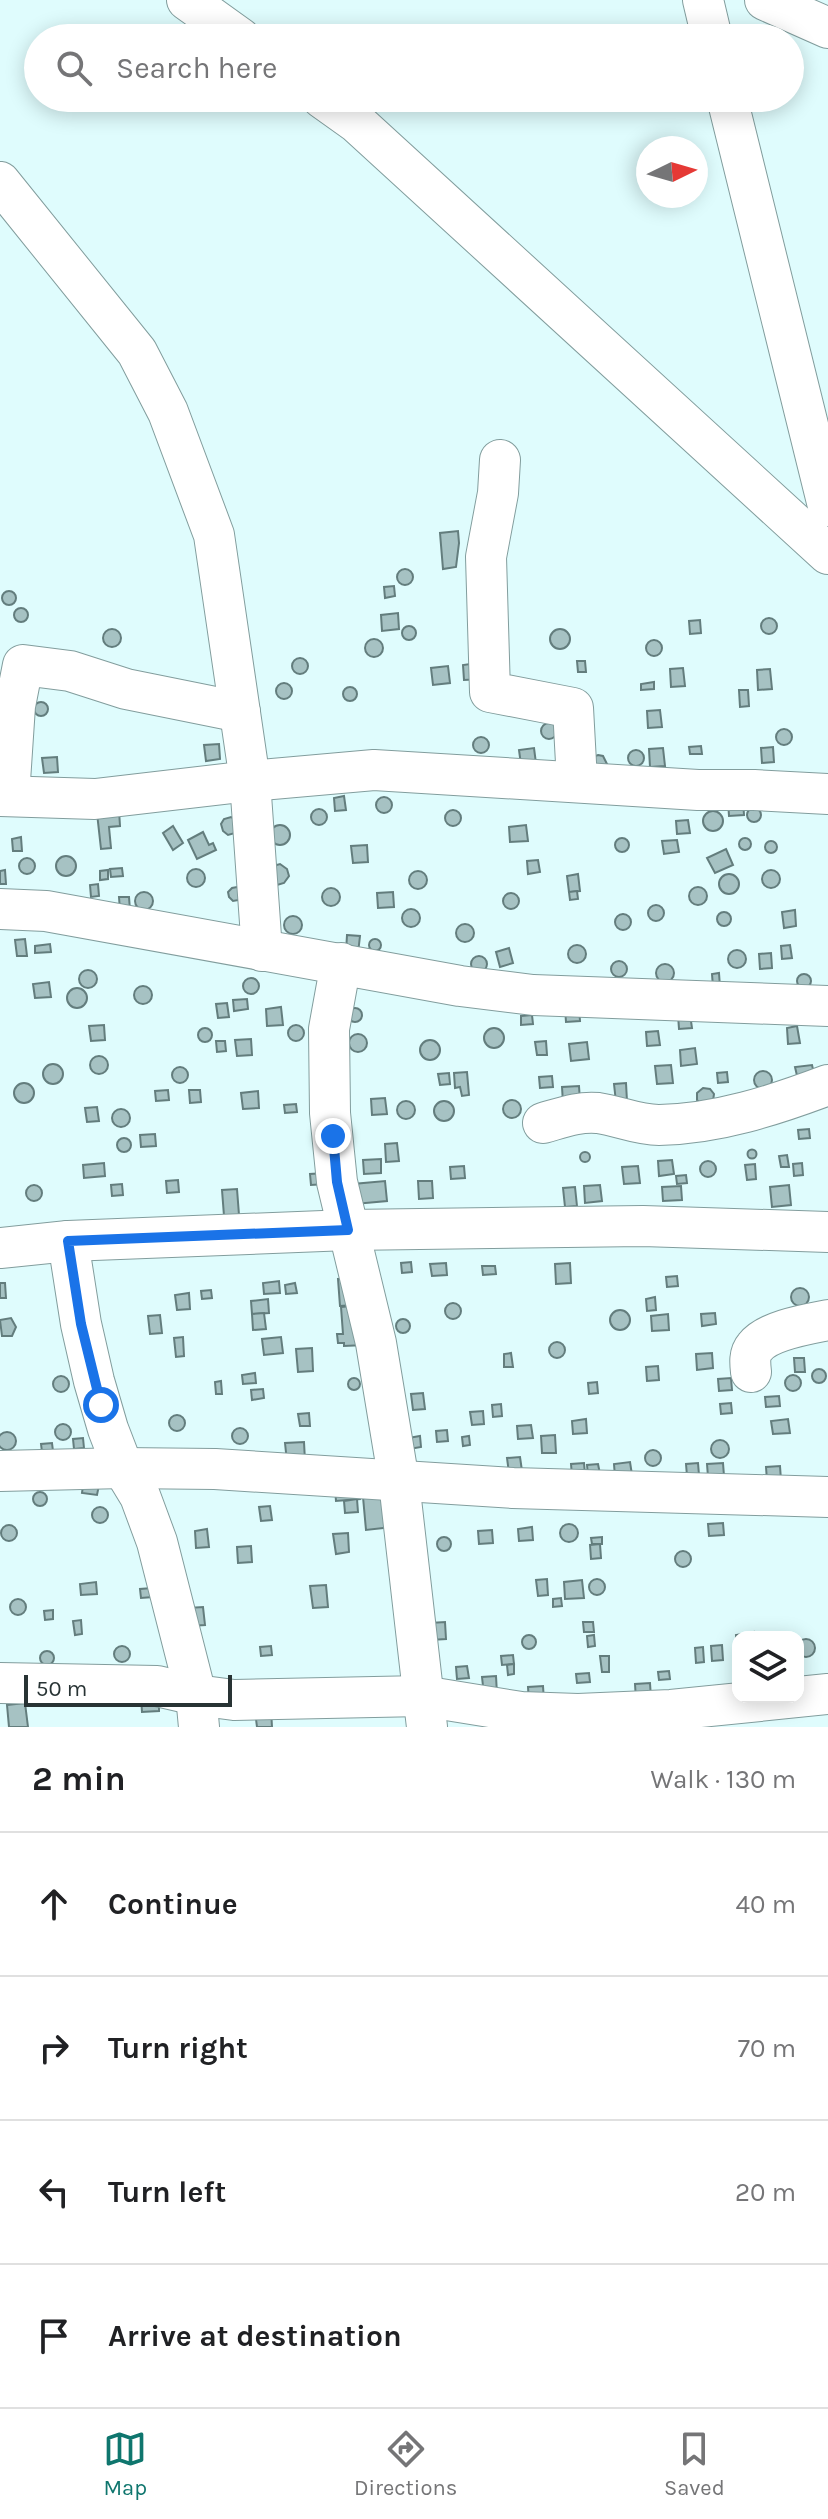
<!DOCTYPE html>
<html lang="en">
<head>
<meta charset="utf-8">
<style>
  body { margin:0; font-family:Karla,sans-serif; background:#f2f2f2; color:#202124 }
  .controls { position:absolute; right:24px; bottom:24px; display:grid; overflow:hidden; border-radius:16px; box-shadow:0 4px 20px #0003 }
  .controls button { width:72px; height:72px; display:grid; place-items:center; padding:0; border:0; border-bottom:2px solid #e0e0e0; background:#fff; color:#202124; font:40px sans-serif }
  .compass { position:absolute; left:636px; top:136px; width:72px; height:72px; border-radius:50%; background:#fff; box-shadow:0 4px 20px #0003; rotate:85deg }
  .scale { position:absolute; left:24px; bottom:20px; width:208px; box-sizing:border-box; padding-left:8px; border:4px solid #283334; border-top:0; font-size:22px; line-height:28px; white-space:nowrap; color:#283334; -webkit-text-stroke:6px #fff; paint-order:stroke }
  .stop { position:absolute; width:24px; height:24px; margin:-18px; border:6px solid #1a73e8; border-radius:50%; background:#fff }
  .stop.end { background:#1a73e8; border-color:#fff; box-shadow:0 2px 8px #0008 }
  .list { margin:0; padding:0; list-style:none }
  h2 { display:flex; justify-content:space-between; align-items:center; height:104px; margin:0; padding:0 32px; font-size:34px }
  h2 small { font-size:26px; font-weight:400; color:#757577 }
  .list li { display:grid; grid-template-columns:52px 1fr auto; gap:24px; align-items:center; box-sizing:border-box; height:144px; padding:0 32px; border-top:2px solid #e0e0e0 }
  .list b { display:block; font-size:30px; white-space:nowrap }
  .list em { font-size:26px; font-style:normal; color:#757577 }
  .icon { flex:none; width:44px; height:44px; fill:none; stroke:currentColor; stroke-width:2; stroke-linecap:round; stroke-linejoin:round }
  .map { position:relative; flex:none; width:828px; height:1727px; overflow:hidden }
  .search { position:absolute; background:#fff; box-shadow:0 4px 20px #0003; left:24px; right:24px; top:24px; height:88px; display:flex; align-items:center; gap:20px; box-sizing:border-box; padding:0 28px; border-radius:44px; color:#757577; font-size:30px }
  .sheet { height:680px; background:#fff }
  nav { display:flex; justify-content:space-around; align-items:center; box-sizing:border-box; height:112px; border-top:2px solid #e0e0e0; background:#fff; font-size:22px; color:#757577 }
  nav a { display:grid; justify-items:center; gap:4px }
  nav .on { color:#0f766e }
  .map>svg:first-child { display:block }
</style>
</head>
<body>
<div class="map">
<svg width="828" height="1727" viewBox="0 0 828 1727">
  <rect width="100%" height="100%" fill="#dffcfd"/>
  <g fill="#a6c2c3" stroke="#637d7d" stroke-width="2">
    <path d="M458,531l1,12 -3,24 -13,2 -3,-36z"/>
    <circle cx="405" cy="577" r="8"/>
    <path d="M394,586l1,10 -10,2 -1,-11z"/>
    <circle cx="9" cy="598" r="7"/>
    <circle cx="21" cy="615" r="7"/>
    <path d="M398,613l1,16 -17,2 -1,-16z"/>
    <circle cx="769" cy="626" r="8"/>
    <path d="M700,620l1,13 -11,1 -1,-13z"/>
    <circle cx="409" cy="633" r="7"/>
    <circle cx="112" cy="638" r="9"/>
    <circle cx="560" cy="639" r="10"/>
    <circle cx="374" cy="648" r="9"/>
    <circle cx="654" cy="648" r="8"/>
    <circle cx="300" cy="666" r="8"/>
    <path d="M577,661h8l1,11h-8z"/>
    <path d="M470,664l13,15 -19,1 -1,-15z"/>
    <path d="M448,666l2,17 -17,2 -2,-17z"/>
    <path d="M683,668l2,18 -14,1 -1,-18z"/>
    <path d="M770,669l2,20 -14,1 -1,-20z"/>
    <path d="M654,682v7l-13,1v-6z"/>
    <circle cx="284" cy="691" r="8"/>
    <circle cx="350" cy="694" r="7"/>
    <path d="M739,690h9l1,16 -9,1z"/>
    <circle cx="41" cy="709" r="7"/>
    <path d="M660,710l2,17 -14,1 -1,-17z"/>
    <circle cx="549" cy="731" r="8"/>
    <circle cx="784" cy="737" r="8"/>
    <circle cx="481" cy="745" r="8"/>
    <path d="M219,744l1,15 -14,2 -2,-16z"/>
    <path d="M701,746l1,8h-12l-1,-7z"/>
    <path d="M773,747l1,15 -12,1 -1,-15z"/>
    <path d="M534,748l3,23 -15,1 -3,-22z"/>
    <path d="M663,748l2,18 -15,1 -1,-18z"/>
    <circle cx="636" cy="758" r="8"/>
    <path d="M598,755l5,1 4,8 -10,8 -4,-15z"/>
    <path d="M57,757l1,15 -14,1 -2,-15z"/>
    <path d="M344,796l2,14 -11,1 -1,-13z"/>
    <circle cx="384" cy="805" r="8"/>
    <path d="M743,799l1,16 -15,1 -1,-15z"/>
    <circle cx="754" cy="815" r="7"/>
    <circle cx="319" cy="817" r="8"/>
    <circle cx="453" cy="818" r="8"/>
    <path d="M119,810l1,16 -11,1 2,21 -10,1 -4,-36z"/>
    <circle cx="713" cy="821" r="10"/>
    <path d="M231,817l6,4 -2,12 -7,2 -5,-4 -2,-7 3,-5z"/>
    <path d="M688,820l2,13 -13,1 -1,-13z"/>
    <path d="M526,825l2,16 -18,1 -1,-15z"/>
    <circle cx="280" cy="835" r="10"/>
    <path d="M173,826l10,17 -10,7 -10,-17z"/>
    <path d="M203,832l6,13 4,-2 3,7 -19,9 -9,-19z"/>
    <path d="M21,837l1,14h-9l-1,-12z"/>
    <circle cx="745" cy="844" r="6"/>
    <circle cx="622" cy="845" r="7"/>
    <path d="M677,840l2,12 -15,2 -2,-13z"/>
    <circle cx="771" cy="847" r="6"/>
    <path d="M367,845l1,17 -15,1 -2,-17z"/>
    <path d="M726,849l7,16 -18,8 -8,-15z"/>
    <circle cx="66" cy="866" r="10"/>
    <circle cx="27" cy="866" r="8"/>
    <path d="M538,860l2,12 -12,2 -1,-13z"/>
    <path d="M280,864l7,5 2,7 -5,7 -7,2 -4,-19z"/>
    <path d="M122,868l1,8 -12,1 -1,-8z"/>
    <circle cx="196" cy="878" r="9"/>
    <circle cx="771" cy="879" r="9"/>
    <path d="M5,870l1,14h-6v-13z"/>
    <path d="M108,870v9l-8,1v-9z"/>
    <circle cx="418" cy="880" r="9"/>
    <circle cx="729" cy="884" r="10"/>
    <path d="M578,874l2,17 -11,1 -2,-16z"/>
    <path d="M98,884l1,12 -8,1 -1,-12z"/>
    <circle cx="698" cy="896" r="9"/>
    <path d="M237,887l4,3 -2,10 -6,1 -4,-4 -1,-5 4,-4z"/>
    <circle cx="331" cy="897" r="9"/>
    <path d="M577,891l1,8 -8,1 -1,-8z"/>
    <circle cx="144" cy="901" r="9"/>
    <path d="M393,892l1,15 -16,1 -1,-15z"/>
    <circle cx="511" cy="901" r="8"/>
    <path d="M119,897h10l1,13 -10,1z"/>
    <circle cx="656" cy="913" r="8"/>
    <circle cx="411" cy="918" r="9"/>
    <path d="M795,910l1,16 -12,2 -2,-16z"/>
    <circle cx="724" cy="919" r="7"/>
    <circle cx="623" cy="922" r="8"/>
    <circle cx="293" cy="925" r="9"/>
    <circle cx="465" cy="933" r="9"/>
    <path d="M347,935l13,1 -2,17 -12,-1z"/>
    <circle cx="375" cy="945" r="6"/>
    <path d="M25,939l2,17h-10l-2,-16z"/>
    <path d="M50,944l1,8 -16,1v-7z"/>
    <path d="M790,945l2,13 -10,1 -1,-13z"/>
    <circle cx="577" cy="954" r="9"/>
    <path d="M509,948l4,15 -13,4 -4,-15z"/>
    <circle cx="737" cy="959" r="9"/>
    <path d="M771,953l1,15 -12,1 -1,-15z"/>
    <circle cx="479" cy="964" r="8"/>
    <circle cx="619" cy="969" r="8"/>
    <circle cx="665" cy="973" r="9"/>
    <circle cx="88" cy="979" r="9"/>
    <path d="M719,973l1,14h-7l-1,-13z"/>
    <circle cx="804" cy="981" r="7"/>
    <circle cx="251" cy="986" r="8"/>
    <path d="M49,982l2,15 -16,1 -2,-14z"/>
    <circle cx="143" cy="995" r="9"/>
    <circle cx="77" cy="998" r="10"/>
    <path d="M247,999l1,10 -14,2 -1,-11z"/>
    <path d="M227,1003l2,14 -11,1 -2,-14z"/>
    <path d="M281,1007l2,18 -16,1 -1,-17z"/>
    <path d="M579,1007l1,14 -14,1 -1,-14z"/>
    <circle cx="355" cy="1015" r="7"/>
    <path d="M690,1014l2,14 -13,1 -1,-14z"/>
    <path d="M532,1015l1,9 -12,1v-9z"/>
    <circle cx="296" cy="1033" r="8"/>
    <path d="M104,1025l1,15 -14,1 -2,-15z"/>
    <path d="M797,1026l3,17 -12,1 -1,-16z"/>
    <circle cx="494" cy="1038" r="10"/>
    <circle cx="205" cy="1035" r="7"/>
    <path d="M658,1031l2,14 -13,1 -1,-14z"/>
    <circle cx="358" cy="1043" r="9"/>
    <path d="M251,1039l1,16 -15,1 -2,-16z"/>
    <circle cx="430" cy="1050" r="10"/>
    <path d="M216,1041h9l1,10 -9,1z"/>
    <path d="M546,1041l1,14h-10l-2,-13z"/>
    <path d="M587,1042l2,17 -18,2 -2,-17z"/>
    <path d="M695,1048l2,16 -16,2 -1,-16z"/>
    <circle cx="99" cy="1065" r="9"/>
    <circle cx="53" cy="1074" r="10"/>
    <path d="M671,1065l2,18 -16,1 -2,-18z"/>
    <path d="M812,1065l3,13 -17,2 -3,-13z"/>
    <circle cx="180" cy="1075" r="8"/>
    <circle cx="763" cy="1080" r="9"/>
    <path d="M467,1072l2,23 -7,1 -2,-9 -5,1 -1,-15z"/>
    <path d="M727,1072l1,10 -10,1 -1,-10z"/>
    <path d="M449,1073l1,11 -10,1 -2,-11z"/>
    <path d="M552,1076l1,11 -13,1 -1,-11z"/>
    <path d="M626,1083l1,18 -11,1 -2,-18z"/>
    <circle cx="24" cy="1093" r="10"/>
    <path d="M579,1086l1,15 -17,2 -1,-16z"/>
    <path d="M703,1088l7,1 4,5 -1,7 -11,4 -5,-5v-7z"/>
    <path d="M168,1090l1,10 -13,1 -1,-10z"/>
    <path d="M189,1090h11l1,12 -11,1z"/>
    <path d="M258,1091l1,17 -16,1 -2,-16z"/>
    <path d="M385,1098l2,16 -15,1 -1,-16z"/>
    <circle cx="512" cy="1109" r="9"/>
    <circle cx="406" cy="1110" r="9"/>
    <circle cx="444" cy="1111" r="10"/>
    <path d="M296,1104l1,8 -12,1 -1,-8z"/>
    <path d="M97,1107l2,14 -12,1 -2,-14z"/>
    <circle cx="121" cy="1118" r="9"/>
    <path d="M809,1129l1,9 -11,1 -1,-9z"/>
    <path d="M155,1134l1,12 -15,1 -1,-12z"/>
    <circle cx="124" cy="1145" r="7"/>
    <path d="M397,1143l2,18 -13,1 -1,-18z"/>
    <circle cx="752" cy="1154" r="4.5"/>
    <circle cx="585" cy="1157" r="5"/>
    <path d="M787,1155l2,12h-8l-2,-11z"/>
    <path d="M381,1159v14l-17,1 -1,-14z"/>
    <path d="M672,1160l2,14 -15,2 -1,-15z"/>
    <circle cx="708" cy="1169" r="8"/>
    <path d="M104,1163l1,13 -21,2 -1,-13z"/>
    <path d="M802,1163l1,12 -9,1 -1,-12z"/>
    <path d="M755,1164l1,15 -9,1 -2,-15z"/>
    <path d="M464,1166l1,12 -14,1 -1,-12z"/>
    <path d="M638,1166l2,17 -16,1 -2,-17z"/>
    <path d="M325,1173l1,11 -15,1 -1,-11z"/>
    <path d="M686,1175l1,8 -10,1 -1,-8z"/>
    <path d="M178,1180l1,12 -12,1 -1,-12z"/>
    <path d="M385,1181l2,20 -32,3 -2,-20z"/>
    <path d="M418,1181h14l1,17 -14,1z"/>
    <path d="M122,1184l1,11 -11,1 -1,-11z"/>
    <circle cx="34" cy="1193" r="8"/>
    <path d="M600,1185l2,16 -17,2 -1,-17z"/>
    <path d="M789,1185l2,20 -19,2 -2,-20z"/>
    <path d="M681,1186l1,14 -19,1 -1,-14z"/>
    <path d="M575,1187l2,19 -12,1 -2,-19z"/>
    <path d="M237,1189l2,26 -15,1 -2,-26z"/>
    <path d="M411,1262l1,10 -10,1 -1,-10z"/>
    <path d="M446,1263l1,12 -15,1 -2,-12z"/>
    <path d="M570,1263l1,20 -15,1 -1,-20z"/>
    <path d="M482,1266h13l1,8 -13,1z"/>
    <path d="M677,1276l1,10 -11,1 -1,-10z"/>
    <path d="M352,1278l2,27 -14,1 -2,-27z"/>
    <path d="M279,1281l1,12 -16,1 -1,-11z"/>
    <path d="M0,1283h5l1,15h-6z"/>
    <path d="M295,1283l2,10 -11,1 -1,-9z"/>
    <circle cx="800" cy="1297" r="9"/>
    <path d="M211,1290l1,8 -10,1 -1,-8z"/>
    <path d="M189,1293l1,16 -13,1 -2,-15z"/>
    <path d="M655,1297l1,13 -9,1 -1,-12z"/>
    <path d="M268,1299l1,14 -17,1 -1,-13z"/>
    <circle cx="453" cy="1311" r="8"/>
    <path d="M362,1305l3,40 -21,1v-3h-6l-1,-9h6l-2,-27z"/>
    <circle cx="620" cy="1320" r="10"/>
    <path d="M264,1313l2,16 -13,1 -1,-16z"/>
    <path d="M715,1313l1,11 -14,2 -1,-12z"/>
    <path d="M668,1314l1,16 -17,1 -1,-15z"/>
    <path d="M160,1315l2,18 -12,1 -2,-18z"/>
    <path d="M11,1318l5,9 -4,9h-10l-2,-16z"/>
    <circle cx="403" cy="1326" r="7"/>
    <path d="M183,1337l1,19 -8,1 -2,-19z"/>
    <path d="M281,1337l2,16 -19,2 -2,-16z"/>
    <circle cx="557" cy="1350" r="8"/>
    <path d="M312,1348l1,23 -15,1 -2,-23z"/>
    <path d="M511,1353l2,14h-9v-13z"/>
    <path d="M712,1353l1,15 -16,2 -1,-16z"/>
    <path d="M794,1358h10l1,14h-10z"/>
    <path d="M658,1366l1,14 -12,1 -1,-14z"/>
    <circle cx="819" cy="1376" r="7"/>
    <path d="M255,1373l1,10 -13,1 -1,-9z"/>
    <circle cx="793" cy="1383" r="8"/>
    <circle cx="61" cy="1384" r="8"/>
    <circle cx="354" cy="1384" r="6"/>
    <path d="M731,1378l1,12 -13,1 -1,-12z"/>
    <path d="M221,1381l1,13h-6l-1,-12z"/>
    <path d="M597,1382l1,11 -9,1 -1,-11z"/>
    <path d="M263,1389l1,9 -12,2 -1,-10z"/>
    <path d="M423,1393l2,16 -12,1 -2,-16z"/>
    <path d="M779,1396l1,10 -14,1 -1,-10z"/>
    <path d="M731,1403l1,10 -11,1 -1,-10z"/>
    <path d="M501,1404l1,12 -9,1 -1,-12z"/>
    <path d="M483,1411l1,13 -12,1 -2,-13z"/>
    <path d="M309,1413l1,13h-10l-2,-12z"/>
    <circle cx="177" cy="1423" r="8"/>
    <path d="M586,1419l1,14 -14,1 -1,-13z"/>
    <path d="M788,1419l2,14 -17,1 -2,-13z"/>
    <circle cx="63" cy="1432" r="8"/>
    <path d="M531,1425l2,13 -15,1 -1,-13z"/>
    <circle cx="240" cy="1436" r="8"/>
    <path d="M447,1430l1,11 -11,1 -1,-11z"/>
    <circle cx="7" cy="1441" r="9"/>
    <path d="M555,1435l1,18h-14l-1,-17z"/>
    <path d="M420,1436l1,11 -12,2 -1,-11z"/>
    <path d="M469,1436l1,9 -7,1 -1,-9z"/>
    <path d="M83,1438l1,10 -10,1 -1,-10z"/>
    <circle cx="720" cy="1449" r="9"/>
    <path d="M304,1442l1,19 -18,1 -2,-19z"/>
    <path d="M52,1443l1,8 -11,1 -1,-8z"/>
    <circle cx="653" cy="1458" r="8"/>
    <path d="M520,1457l2,14 -13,2 -2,-15z"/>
    <path d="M630,1462l2,13 -17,2 -1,-13z"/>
    <path d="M584,1463l1,11 -13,2 -1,-12z"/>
    <path d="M698,1463l1,12 -12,1 -1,-12z"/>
    <path d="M723,1463l1,13 -16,1 -1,-13z"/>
    <path d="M598,1464l2,10 -12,1 -1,-10z"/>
    <path d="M780,1466l1,14 -14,1 -1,-14z"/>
    <path d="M84,1478l16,2 -3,15 -15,-2z"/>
    <path d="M358,1486l2,13 -24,2 -1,-13z"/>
    <circle cx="40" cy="1499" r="7"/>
    <path d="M388,1494l4,33 -26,3 -3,-33z"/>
    <path d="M357,1499l1,13 -13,1 -1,-12z"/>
    <path d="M270,1506l2,14 -11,1 -2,-14z"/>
    <circle cx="100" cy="1515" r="8"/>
    <path d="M723,1523l1,12 -15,1 -1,-12z"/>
    <circle cx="569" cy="1533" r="9"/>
    <circle cx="9" cy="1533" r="8"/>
    <path d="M532,1527l1,13 -14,1 -1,-12z"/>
    <path d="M207,1529l2,18 -13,1 -1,-17z"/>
    <path d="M492,1530l1,13 -14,1 -1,-13z"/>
    <path d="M348,1533l1,19 -13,2 -3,-20z"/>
    <path d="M602,1537v7h-10l-1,-6z"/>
    <circle cx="444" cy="1544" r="7"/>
    <path d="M600,1544l1,14 -10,1 -1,-14z"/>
    <path d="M251,1546l1,16 -14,1 -1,-16z"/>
    <circle cx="683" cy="1559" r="8"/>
    <path d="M547,1579l1,16 -10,1 -2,-16z"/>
    <circle cx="597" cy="1587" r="8"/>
    <path d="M582,1580l2,18 -19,1 -1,-17z"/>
    <path d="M96,1582l1,12 -16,1 -1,-11z"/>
    <path d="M326,1585l2,22 -15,1 -3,-22z"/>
    <path d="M152,1588l1,9 -12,1 -1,-9z"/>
    <path d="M561,1598l1,8 -9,1v-8z"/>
    <circle cx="18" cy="1607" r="8"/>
    <path d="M203,1607l2,18 -15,1 -2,-18z"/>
    <path d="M53,1610v9l-8,1 -1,-9z"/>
    <path d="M81,1620l1,14 -7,1 -2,-14z"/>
    <path d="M445,1622l1,17 -15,1 -1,-17z"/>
    <path d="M583,1622h10l1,10h-10z"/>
    <path d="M754,1632l1,5h-17l-1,11 -1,-13z"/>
    <circle cx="529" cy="1642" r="7"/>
    <path d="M594,1635l1,11 -7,1 -1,-11z"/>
    <circle cx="806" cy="1648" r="9"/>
    <path d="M722,1645l1,15 -11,1 -1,-15z"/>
    <circle cx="122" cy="1654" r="8"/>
    <path d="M271,1646l1,9 -11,1 -1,-9z"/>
    <path d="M703,1647l1,15 -8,1 -1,-15z"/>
    <circle cx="47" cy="1658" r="7"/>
    <path d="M513,1655l1,9 -12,1 -1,-9z"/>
    <path d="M600,1656h9v16h-7z"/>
    <path d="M514,1664v10l-6,1 -1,-10z"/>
    <path d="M467,1666l2,12 -12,1 -1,-12z"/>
    <path d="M669,1671l1,8 -11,1 -1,-8z"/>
    <path d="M589,1673l1,9 -13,1 -1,-9z"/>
    <path d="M496,1676l1,18 -13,1 -2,-18z"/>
    <path d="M650,1683l1,15 -15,2 -1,-16z"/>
    <path d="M543,1686l1,15 -15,2 -1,-16z"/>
    <path d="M159,1696v15l-17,1 -1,-15z"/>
    <path d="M25,1703l3,24h-19l-2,-22z"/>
    <path d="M271,1709l1,18h-15l-2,-16z"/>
  </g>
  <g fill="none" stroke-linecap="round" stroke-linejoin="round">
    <defs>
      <g id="minor">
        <path d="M187,0l53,38"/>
        <path d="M703,0l9,38"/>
        <path d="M765,0l63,28"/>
        <path d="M322,98l35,25 471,431"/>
        <path d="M727,98l101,408"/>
        <path d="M0,182l137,170 31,60 46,123 36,246 12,170"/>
        <path d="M500,460l-2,33 -12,64 4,135 83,16 4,73"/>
        <path d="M0,796l95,3 155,-18 124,-11 324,20h56l74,4"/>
        <path d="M9,796l6,-90 8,-41 47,6 56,18 114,23"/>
        <path d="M0,909l46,2 414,75 73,9 295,11"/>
        <path d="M341,963l-12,66 1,84 7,69 39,161 23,139 28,245"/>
        <path d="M543,1123c18,-5 36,-12 55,-10 21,3 39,12 61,12 58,-1 116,-20 169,-40"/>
        <path d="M68,1241l13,83 13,57 14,48 15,39 17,28 17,46 39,153 3,32"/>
        <path d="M0,1248l68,-7 280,-11 295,-4 185,6"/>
        <path d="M751,1372c-1,-9 -2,-18 4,-25 13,-17 53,-23 73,-27"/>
        <path d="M0,1471l123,-3 92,1 298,19 315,9"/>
        <path d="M0,1683l157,3 39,9 38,5 188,-4 99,16 57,2 93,-4 157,-16"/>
      </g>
    </defs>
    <use href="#minor" stroke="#829d9d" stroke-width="42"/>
    <use href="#minor" stroke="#fff" stroke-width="40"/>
  </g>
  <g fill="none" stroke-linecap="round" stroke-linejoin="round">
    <path stroke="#1a73e8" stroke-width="10" d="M101,1405l-20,-81 -13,-83 280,-11 -11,-48 -4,-46"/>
  </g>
</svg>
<div class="controls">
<button><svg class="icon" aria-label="layers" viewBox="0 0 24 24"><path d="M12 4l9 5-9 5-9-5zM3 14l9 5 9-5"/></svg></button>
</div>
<svg class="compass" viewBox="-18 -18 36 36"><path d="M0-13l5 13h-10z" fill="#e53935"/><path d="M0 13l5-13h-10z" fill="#757577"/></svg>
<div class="scale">50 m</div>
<div class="stop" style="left:101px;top:1405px"></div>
<div class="stop end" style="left:333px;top:1136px"></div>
<div class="search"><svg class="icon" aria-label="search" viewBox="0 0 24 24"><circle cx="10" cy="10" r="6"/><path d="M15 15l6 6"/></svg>Search here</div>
</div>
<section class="sheet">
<h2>2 min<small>Walk · 130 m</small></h2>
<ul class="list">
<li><svg class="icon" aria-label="ahead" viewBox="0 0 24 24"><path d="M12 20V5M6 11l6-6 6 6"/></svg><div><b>Continue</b></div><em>40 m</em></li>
<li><svg class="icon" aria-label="right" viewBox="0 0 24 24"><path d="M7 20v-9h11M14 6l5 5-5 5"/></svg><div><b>Turn right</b></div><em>70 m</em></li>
<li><svg class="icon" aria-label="left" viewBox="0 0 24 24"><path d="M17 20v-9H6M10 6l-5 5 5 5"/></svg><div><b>Turn left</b></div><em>20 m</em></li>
<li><svg class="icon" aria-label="arrive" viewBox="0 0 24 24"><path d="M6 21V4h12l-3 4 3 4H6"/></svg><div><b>Arrive at destination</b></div></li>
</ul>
</section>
<nav>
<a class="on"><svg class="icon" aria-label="map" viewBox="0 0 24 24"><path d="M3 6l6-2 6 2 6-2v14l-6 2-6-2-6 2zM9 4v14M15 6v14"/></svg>Map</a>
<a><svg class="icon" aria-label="directions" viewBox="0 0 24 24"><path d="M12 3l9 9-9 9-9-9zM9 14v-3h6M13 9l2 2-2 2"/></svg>Directions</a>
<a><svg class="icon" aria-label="saved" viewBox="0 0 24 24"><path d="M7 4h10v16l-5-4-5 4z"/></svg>Saved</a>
</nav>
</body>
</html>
